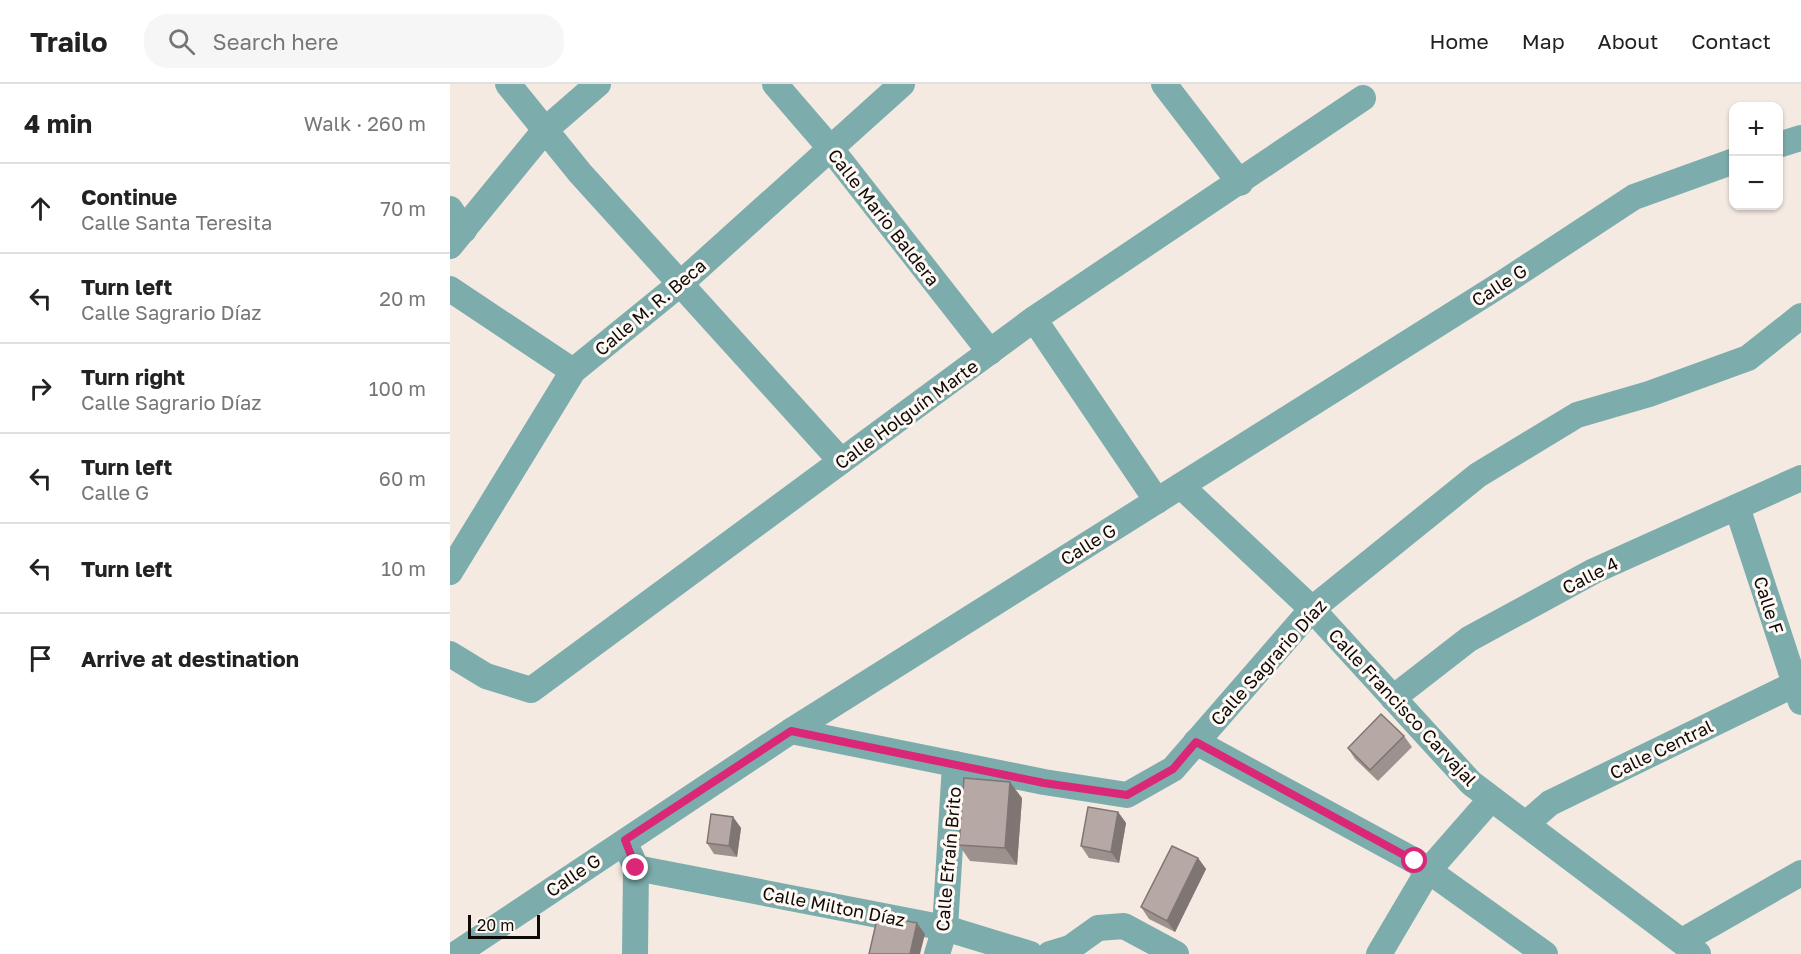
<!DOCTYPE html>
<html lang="en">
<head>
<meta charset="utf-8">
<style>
  body { margin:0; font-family:"Golos Text",sans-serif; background:#f6f6f6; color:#222 }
  .controls { position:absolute; right:18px; top:18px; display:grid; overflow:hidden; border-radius:12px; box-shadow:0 2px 4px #0004 }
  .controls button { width:54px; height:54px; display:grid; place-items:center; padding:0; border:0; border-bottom:2px solid #e0e0e0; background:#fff; color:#222; font:30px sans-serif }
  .scale { position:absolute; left:18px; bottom:15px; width:72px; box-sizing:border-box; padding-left:6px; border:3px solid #0e0a08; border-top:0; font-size:16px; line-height:21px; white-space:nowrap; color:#0e0a08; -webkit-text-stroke:4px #fff8f3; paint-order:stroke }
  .stop { position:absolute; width:18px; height:18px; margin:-14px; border:4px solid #db2777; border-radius:50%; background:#fff }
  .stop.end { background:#db2777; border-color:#fff; box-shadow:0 2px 6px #0008 }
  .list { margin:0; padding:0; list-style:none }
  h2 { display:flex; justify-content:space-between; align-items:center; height:78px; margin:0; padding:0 24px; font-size:26px }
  h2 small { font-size:20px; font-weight:400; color:#767676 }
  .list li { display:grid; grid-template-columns:39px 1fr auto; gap:18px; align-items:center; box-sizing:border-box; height:90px; padding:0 24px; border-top:2px solid #e0e0e0 }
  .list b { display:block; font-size:22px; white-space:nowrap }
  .list p { margin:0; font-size:20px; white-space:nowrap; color:#767676 }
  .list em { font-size:20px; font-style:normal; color:#767676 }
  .icon { flex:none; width:33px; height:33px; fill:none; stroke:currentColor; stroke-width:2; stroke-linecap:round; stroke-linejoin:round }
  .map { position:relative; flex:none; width:1351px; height:870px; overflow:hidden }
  header { display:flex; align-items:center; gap:36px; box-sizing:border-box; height:84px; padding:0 30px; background:#fff; border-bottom:2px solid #e0e0e0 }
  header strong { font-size:28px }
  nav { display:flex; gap:33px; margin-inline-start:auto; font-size:21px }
  .search { width:420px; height:54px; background:#f6f6f6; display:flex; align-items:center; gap:15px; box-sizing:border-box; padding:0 21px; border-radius:24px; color:#767676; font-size:22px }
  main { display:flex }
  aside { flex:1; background:#fff }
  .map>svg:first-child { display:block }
</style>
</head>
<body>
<header>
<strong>Trailo</strong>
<div class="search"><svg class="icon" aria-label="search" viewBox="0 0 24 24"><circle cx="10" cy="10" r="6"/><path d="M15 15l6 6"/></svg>Search here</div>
<nav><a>Home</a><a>Map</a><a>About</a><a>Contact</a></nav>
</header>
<main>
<aside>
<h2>4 min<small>Walk · 260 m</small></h2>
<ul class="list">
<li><svg class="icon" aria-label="ahead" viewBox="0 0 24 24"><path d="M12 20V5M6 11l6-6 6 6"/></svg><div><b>Continue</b><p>Calle Santa Teresita</p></div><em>70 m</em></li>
<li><svg class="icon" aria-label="left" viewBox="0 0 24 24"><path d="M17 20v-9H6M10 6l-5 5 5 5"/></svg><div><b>Turn left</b><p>Calle Sagrario Díaz</p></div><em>20 m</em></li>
<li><svg class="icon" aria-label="right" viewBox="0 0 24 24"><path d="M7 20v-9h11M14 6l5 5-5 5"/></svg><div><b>Turn right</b><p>Calle Sagrario Díaz</p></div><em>100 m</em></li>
<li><svg class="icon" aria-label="left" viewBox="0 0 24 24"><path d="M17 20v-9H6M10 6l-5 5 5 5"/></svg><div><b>Turn left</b><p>Calle G</p></div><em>60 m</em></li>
<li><svg class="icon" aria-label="left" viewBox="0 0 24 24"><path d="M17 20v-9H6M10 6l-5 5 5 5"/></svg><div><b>Turn left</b></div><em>10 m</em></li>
<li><svg class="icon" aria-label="arrive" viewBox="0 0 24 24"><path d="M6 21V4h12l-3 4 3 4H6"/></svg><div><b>Arrive at destination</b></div></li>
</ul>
</aside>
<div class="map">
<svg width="1351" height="870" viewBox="0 0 1351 870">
  <rect width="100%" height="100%" fill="#f5eae2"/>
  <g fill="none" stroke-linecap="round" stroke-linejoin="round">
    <g stroke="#7cadac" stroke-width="26">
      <path d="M58,0l72,89 261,288"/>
      <path d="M325,0l56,65 159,203"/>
      <path d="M714,0l76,99"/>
      <path d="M1328,61l23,-7"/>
      <path d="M0,125l14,21"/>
      <path d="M0,162l95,-116 53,-46"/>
      <path d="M0,205l123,82"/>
      <path d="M584,235l123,182"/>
      <path d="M731,402l131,123 159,174 227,171"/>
      <path d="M1287,423l64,195"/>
      <path d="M0,488l123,-201 107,-87 222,-200"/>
      <path d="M0,570l36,22 45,14 503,-371 329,-221"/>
      <path d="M943,614l76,-59 125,-68 207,-93"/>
      <path d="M341,647l253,51 83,13 46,-26 139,-160 166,-134 99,-60 72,-21 99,-36 53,-42"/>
      <path d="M746,658l219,119 130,93"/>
      <path d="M1076,740l24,-21 251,-122"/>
      <path d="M180,770l6,14 -1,86"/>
      <path d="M186,784l309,60 85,26"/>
      <path d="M1232,857l119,-68"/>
      <path d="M6,870l335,-223 712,-448 131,-86 100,-36"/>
      <path d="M487,870l8,-26 10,-164"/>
      <path d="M600,870l20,-6 28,-20 26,-2 52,28"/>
      <path d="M929,870l49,-83 63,-72"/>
    </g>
  </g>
  <g fill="#9d918e">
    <path d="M954,652l8,11 -34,34 -23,-22 -7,-11z"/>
    <path d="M572,714l-5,67 -47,-4 -11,-16z"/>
    <path d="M668,728l8,11 -7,40 -30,-5 -8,-12z"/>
    <path d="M283,733l8,11 -4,29 -23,-3 -7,-11z"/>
    <path d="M748,774l8,11 -31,63 -26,-13 -8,-12z"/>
  </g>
  <g fill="#7f7674">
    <path d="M560,698l12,16 -5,67 -12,-17z"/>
    <path d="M668,728l8,11 -7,40 -8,-11z"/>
    <path d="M283,733l8,11 -4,29 -8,-11z"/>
    <path d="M748,774l8,11 -31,63 -8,-11z"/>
    <path d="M467,839l8,11 -5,20h-10z"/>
  </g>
  <g fill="#b6a9a5" stroke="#7f7674" stroke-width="1.5">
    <path d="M931,630l23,22 -34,34 -22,-22z"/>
    <path d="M514,694l46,4 -5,66 -46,-3z"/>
    <path d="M638,723l30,5 -7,40 -30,-6z"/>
    <path d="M261,730l22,3 -4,29 -22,-3z"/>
    <path d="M722,762l26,12 -31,63 -26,-14z"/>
    <path d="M428,831l39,8 -7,31h-41z"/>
  </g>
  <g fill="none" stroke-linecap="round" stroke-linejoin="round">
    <path stroke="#db2777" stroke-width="8" d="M186,784l-11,-28 166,-109 253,52 83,12 46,-26 23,-27 219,119"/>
  </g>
  <g text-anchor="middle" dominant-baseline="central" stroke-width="6" stroke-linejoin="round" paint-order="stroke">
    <g font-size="18" fill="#0e0a08" stroke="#fff8f3">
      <text transform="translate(434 133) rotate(52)">Calle Mario Baldera</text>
      <text transform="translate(1049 201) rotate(-33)">Calle G</text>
      <text transform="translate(200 223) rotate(-40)">Calle M. R. Beca</text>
      <text transform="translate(456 330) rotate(-36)">Calle Holguín Marte</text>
      <text transform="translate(638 460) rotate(-32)">Calle G</text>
      <text transform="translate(1140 491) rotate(-27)">Calle 4</text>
      <text transform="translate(1319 521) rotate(72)">Calle F</text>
      <text transform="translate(818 578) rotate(-48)">Calle Sagrario Díaz</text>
      <text transform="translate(953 623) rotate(47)">Calle Francisco Carvajal</text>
      <text transform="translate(1211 665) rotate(-26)">Calle Central</text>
      <text transform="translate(498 775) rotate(-85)">Calle Efraín Brito</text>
      <text transform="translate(123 791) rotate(-34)">Calle G</text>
      <text transform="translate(384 822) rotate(11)">Calle Milton Díaz</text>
    </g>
  </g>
</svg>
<div class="controls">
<button>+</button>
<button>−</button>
</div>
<div class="scale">20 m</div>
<div class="stop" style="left:965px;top:777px"></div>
<div class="stop end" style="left:186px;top:784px"></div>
</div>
</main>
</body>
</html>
